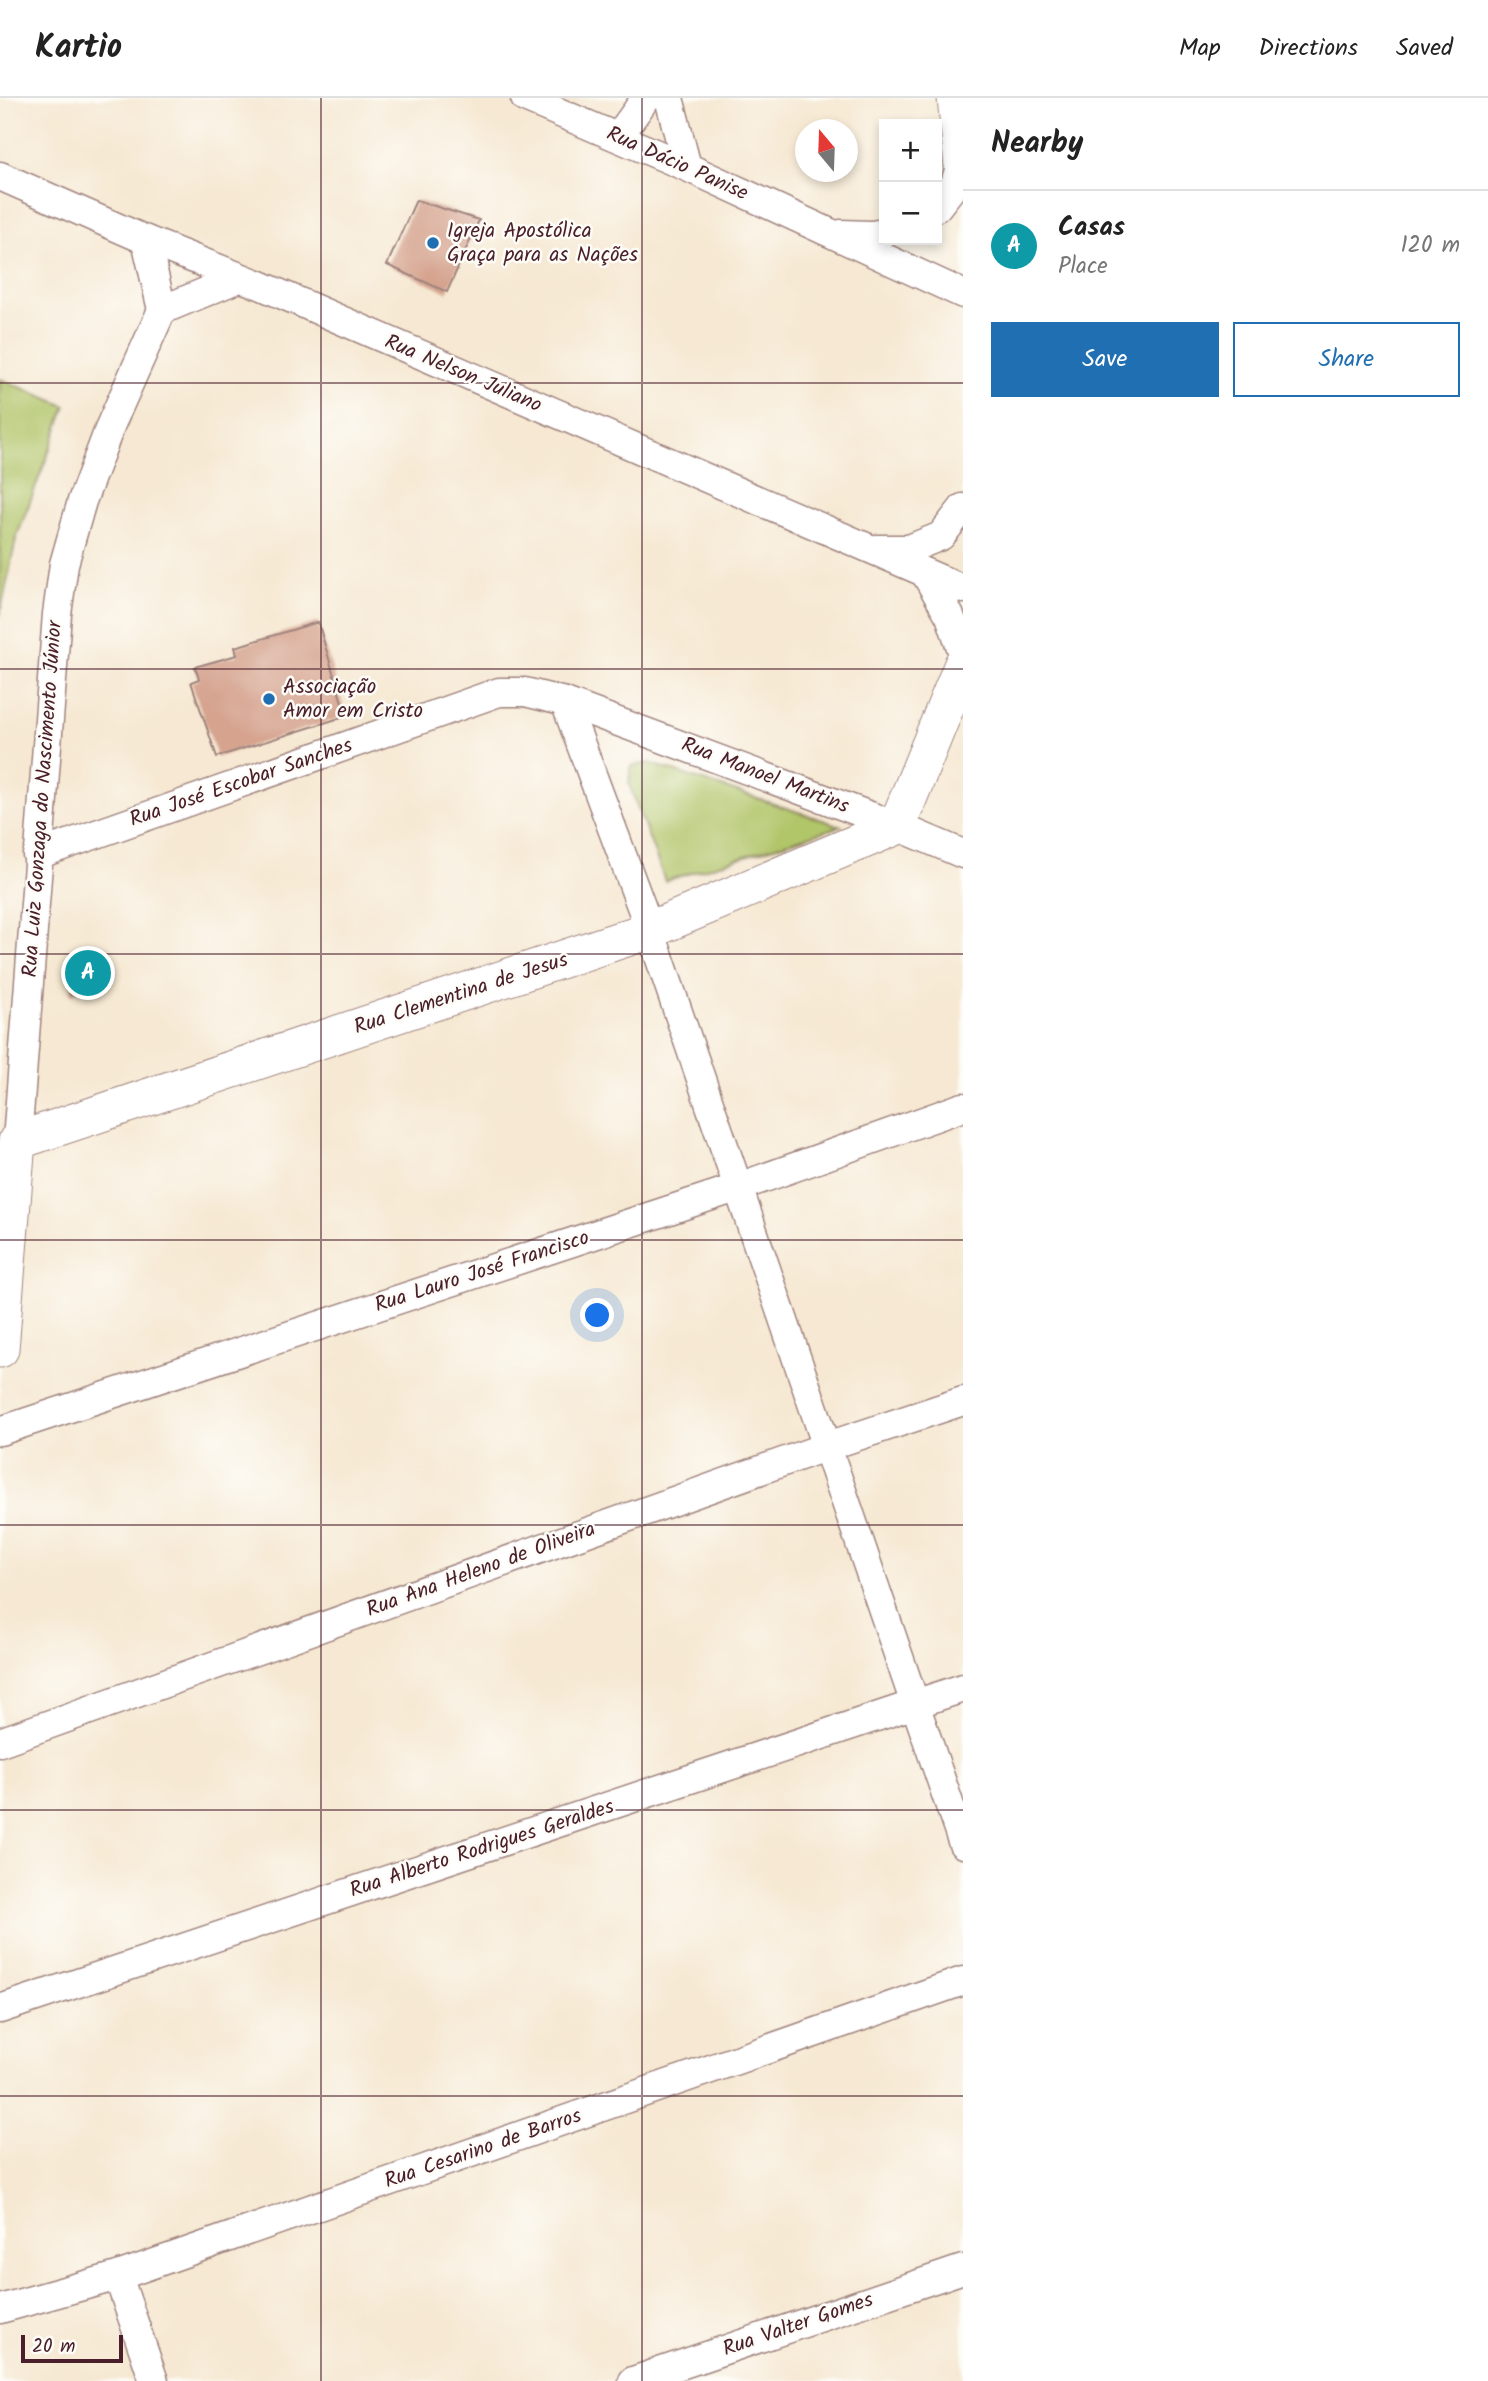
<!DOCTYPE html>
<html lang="en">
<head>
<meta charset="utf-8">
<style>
  body { margin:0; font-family:Kalam,sans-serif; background:#f6f6f6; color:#222 }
  .controls { position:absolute; right:21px; top:21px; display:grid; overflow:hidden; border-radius:0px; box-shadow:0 4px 10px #0003 }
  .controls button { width:63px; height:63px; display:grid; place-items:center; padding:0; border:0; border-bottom:2px solid #e0e0e0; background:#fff; color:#222; font:35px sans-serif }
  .compass { position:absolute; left:795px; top:21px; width:63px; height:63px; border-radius:50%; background:#fff; box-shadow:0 4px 10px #0003; rotate:341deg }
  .scale { position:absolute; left:21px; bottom:18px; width:102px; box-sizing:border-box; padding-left:7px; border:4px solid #4a1f2b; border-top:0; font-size:19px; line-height:24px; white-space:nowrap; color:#4a1f2b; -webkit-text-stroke:5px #fdfcf7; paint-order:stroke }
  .you { position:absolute; left:598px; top:1218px; width:24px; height:24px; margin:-18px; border:5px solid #fff; border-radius:50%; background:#1a73e8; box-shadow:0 0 0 10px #1a73e833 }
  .badge { display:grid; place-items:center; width:46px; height:46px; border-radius:50%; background:#1f6fb2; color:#fff; font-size:23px; font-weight:700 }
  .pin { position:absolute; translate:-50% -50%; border:4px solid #fff; box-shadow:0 2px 7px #0006 }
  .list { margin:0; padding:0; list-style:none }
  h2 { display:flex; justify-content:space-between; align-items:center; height:91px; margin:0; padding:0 28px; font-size:30px }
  h2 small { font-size:23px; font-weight:400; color:#767676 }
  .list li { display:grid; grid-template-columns:46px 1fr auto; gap:21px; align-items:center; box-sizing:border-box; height:112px; padding:0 28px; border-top:2px solid #e0e0e0 }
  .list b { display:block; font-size:26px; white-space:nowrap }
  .list p { margin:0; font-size:23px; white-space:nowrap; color:#767676 }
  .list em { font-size:23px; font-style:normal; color:#767676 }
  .actions { display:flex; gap:14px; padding:21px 28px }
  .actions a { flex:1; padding:16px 0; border:2px solid #1f6fb2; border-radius:0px; text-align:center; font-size:24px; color:#1f6fb2 }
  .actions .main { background:#1f6fb2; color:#fff }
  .map { position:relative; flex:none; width:963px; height:2283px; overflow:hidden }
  header { display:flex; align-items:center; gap:42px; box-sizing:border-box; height:98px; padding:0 35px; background:#fff; border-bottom:2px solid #e0e0e0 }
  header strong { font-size:33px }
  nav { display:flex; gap:38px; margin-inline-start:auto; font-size:24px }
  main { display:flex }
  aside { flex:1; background:#fff }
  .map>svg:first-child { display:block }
</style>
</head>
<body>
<header>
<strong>Kartio</strong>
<nav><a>Map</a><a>Directions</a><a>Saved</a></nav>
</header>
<main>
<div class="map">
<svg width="963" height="2283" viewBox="0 0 963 2283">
  <rect width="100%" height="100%" fill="#fdfcf7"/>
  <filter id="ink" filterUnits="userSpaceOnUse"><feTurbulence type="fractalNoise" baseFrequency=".0143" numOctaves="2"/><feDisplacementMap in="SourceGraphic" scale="14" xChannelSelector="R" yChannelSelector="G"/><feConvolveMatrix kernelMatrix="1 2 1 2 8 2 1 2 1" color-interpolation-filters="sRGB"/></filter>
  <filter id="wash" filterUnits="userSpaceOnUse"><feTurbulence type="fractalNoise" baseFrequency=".00686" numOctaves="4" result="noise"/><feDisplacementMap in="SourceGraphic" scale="28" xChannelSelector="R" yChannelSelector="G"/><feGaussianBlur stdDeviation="1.57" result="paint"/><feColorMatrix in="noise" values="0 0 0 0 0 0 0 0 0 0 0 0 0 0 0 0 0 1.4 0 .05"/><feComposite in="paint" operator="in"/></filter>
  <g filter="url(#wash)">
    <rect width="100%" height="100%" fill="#f6e8d2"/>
    <g fill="#b1c569" stroke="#7e724a" stroke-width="2">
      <path d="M0,281l66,27 -50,133 -16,76z"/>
      <path d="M649,665l192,63 -176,55 -36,-97 2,-18z"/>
    </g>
    <g id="blocks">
      <g fill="#d5a38e">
        <path d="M416,102l63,20 -32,72 -60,-27z"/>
        <path d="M318,524l28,94 -129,41 -26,-75 8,-3 -4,-12 42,-12 -2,-8z"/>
        <path d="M99,859l9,25 -37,12v-29z"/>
      </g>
    </g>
  </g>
  <g filter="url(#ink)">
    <use href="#blocks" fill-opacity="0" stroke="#a0847e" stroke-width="2"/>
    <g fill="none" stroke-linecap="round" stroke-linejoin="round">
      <defs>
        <g id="minor">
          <path d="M525,0l162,69 276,127"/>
          <path d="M669,0l18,69"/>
          <path d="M618,39l28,-39"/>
          <path d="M0,78l146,64 114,45 703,304"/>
          <path d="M937,109l18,-23 7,-25"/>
          <path d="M841,136l30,1 13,-2"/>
          <path d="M162,212l77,-32"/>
          <path d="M877,451h32l32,-13 22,-28"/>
          <path d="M925,475l25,43 13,37"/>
          <path d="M565,604l85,228 313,914"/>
          <path d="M37,757l462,-163h26l40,10 332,124 66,28"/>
          <path d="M17,1043l40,-527 7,-50 18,-63 29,-77 51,-114 -16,-70"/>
          <path d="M0,1333l736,-243 227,-81"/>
          <path d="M0,1644l825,-295 138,-46"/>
          <path d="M0,1911l963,-321"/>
          <path d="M118,2178l36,105"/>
          <path d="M0,2211l118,-33 845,-295"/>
          <path d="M633,2283l330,-112"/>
        </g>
        <g id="tertiary">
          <path d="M956,0l7,67"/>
          <path d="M0,1251l17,-208 633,-211 247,-104 66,-162"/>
        </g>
      </defs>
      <use href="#minor" stroke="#a0847e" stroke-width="31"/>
      <use href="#tertiary" stroke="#a0847e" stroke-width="39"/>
      <use href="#minor" stroke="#fff" stroke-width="28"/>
      <use href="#tertiary" stroke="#fff" stroke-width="37"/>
    </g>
  </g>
  <path fill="none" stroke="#4a1f2b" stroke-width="2" stroke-opacity="0.55" d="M321,0v2283M642,0v2283M0,285h963M0,571h963M0,856h963M0,1142h963M0,1427h963M0,1712h963M0,1998h963"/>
  <g fill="#1f6fb2" stroke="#fdfcf7" stroke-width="2.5">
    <circle cx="433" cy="145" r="7"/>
    <circle cx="269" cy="601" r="7"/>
  </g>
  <g text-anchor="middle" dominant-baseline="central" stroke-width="5" stroke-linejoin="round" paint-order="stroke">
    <g font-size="21" fill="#4a1f2b" stroke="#fdfcf7">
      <text transform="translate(677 66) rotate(24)">Rua Dácio Panise</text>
      <text transform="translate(463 276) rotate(23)">Rua Nelson Juliano</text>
      <text transform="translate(765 678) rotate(21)">Rua Manoel Martins</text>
      <text transform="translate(241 685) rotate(-19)">Rua José Escobar Sanches</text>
      <text transform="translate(43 701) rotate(-86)">Rua Luiz Gonzaga do Nascimento Júnior</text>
      <text transform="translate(461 896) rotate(-18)">Rua Clementina de Jesus</text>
      <text transform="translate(482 1174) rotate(-18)">Rua Lauro José Francisco</text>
      <text transform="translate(481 1472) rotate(-20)">Rua Ana Heleno de Oliveira</text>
      <text transform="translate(482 1751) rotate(-18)">Rua Alberto Rodrigues Geraldes</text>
      <text transform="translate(483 2051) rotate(-19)">Rua Cesarino de Barros</text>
      <text transform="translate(798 2227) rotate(-19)">Rua Valter Gomes</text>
    </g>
    <g font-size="21" fill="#4a1f2b" stroke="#fdfcf7" text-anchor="start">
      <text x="447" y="133">Igreja Apostólica<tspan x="447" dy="24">Graça para as Nações</tspan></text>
      <text x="283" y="589">Associação<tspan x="283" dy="24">Amor em Cristo</tspan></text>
    </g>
  </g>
</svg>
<div class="controls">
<button>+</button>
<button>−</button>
</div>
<svg class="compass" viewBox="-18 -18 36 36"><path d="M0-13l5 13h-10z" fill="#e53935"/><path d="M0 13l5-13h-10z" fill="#767676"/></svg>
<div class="scale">20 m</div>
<div class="you"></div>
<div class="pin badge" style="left:88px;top:875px;background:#0f9aa8">A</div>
</div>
<aside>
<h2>Nearby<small></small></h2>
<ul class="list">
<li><span class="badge" style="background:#0f9aa8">A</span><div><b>Casas</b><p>Place</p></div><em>120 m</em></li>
</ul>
<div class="actions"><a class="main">Save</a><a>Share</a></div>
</aside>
</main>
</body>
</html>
